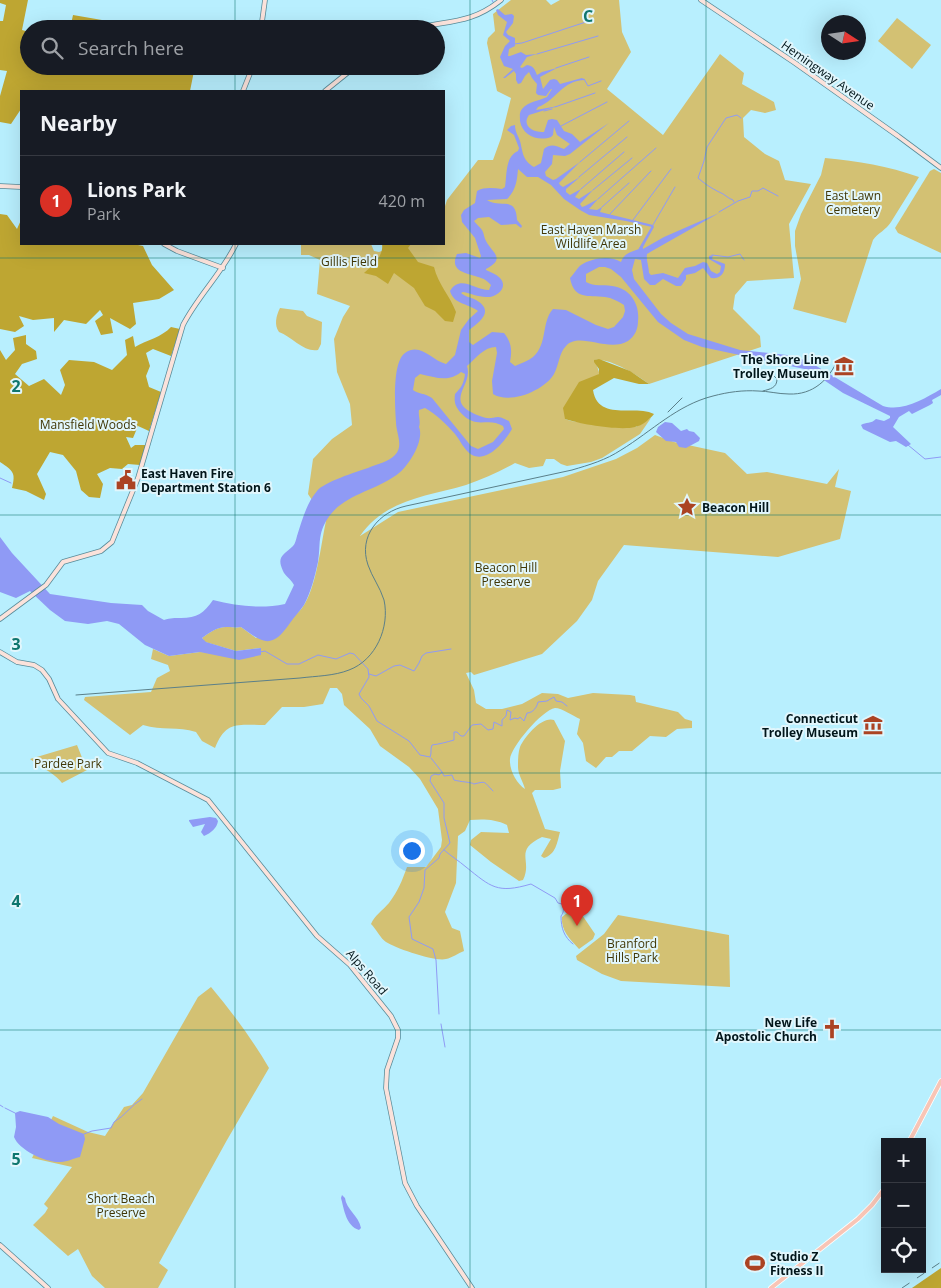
<!DOCTYPE html>
<html lang="en">
<head>
<meta charset="utf-8">
<style>
  body { margin:0; font-family:"Open Sans",sans-serif; background:#242831; color:#f1f3f6 }
  .controls { position:absolute; right:15px; bottom:15px; display:grid; overflow:hidden; border-radius:0px; box-shadow:0 5px 20px #0002 }
  .controls button { width:45px; height:45px; display:grid; place-items:center; padding:0; border:0; border-bottom:1px solid #363941; background:#171b24; color:#f1f3f6; font:25px sans-serif }
  .compass { position:absolute; left:821px; top:15px; width:45px; height:45px; border-radius:50%; background:#171b24; box-shadow:0 5px 20px #0002; rotate:102deg }
  .you { position:absolute; left:411px; top:850px; width:18px; height:18px; margin:-12px; border:4px solid #fff; border-radius:50%; background:#1a73e8; box-shadow:0 0 0 8px #1a73e833 }
  .badge { display:grid; place-items:center; width:32px; height:32px; border-radius:50%; background:#d93025; color:#fff; font-size:16px; font-weight:700 }
  .pin { position:absolute; translate:-50% -41px; filter:drop-shadow(0 1px 2px #0008) }
  .pin::after { content:''; position:absolute; top:26px; width:18px; height:15px; background:inherit; clip-path:polygon(0 0,100% 0,50% 100%) }
  .list { margin:0; padding:0; list-style:none }
  h2 { display:flex; justify-content:space-between; align-items:center; height:65px; margin:0; padding:0 20px; font-size:21px }
  h2 small { font-size:16px; font-weight:400; color:#9ea1a6 }
  .list li { display:grid; grid-template-columns:32px 1fr auto; gap:15px; align-items:center; box-sizing:border-box; height:90px; padding:0 20px; border-top:1px solid #363941 }
  .list b { display:block; font-size:19px; white-space:nowrap }
  .list p { margin:0; font-size:16px; white-space:nowrap; color:#9ea1a6 }
  .list em { font-size:16px; font-style:normal; color:#9ea1a6 }
  .icon { flex:none; width:28px; height:28px; fill:none; stroke:currentColor; stroke-width:2; stroke-linecap:round; stroke-linejoin:round }
  .map { position:relative; flex:none; width:941px; height:1288px; overflow:hidden }
  .search { position:absolute; background:#171b24; box-shadow:0 5px 20px #0002; left:20px; top:20px; width:425px; height:55px; display:flex; align-items:center; gap:12px; box-sizing:border-box; padding:0 18px; border-radius:28px; color:#9ea1a6; font-size:19px }
  .panel { position:absolute; background:#171b24; box-shadow:0 5px 20px #0002; left:20px; top:90px; width:425px; height:155px; border-radius:0px }
  .map>svg:first-child { display:block }
</style>
</head>
<body>
<div class="map">
<svg width="941" height="1288" viewBox="0 0 941 1288">
  <rect width="100%" height="100%" fill="#b8effe"/>
  <g fill="#d3c173">
    <path d="M511,0h35l5,5 9,-5h59l3,32 9,20 -24,37 56,46 57,-81 24,19 -2,11 32,18 2,8 -11,3 -14,-3 -8,8 1,19 21,17 14,7 6,19 26,4 -22,40 5,54 -47,3 -12,14 -2,14 27,27 1,11 -112,37c-12,-9 -39,-26 -54,-24l4,12v2l-34,45 6,2 43,6h22l15,-9 -11,16 -38,24 -11,4 -24,4 -6,-2 -7,-5h-8l-3,7 -14,2 -14,-5c-16,9 -32,16 -49,22 -41,12 -80,14 -106,51l38,-24 165,-35 53,-18 21,-11 18,-13 19,7 51,11 22,21 20,-2 60,12 12,-15 -4,18 16,4 -11,48 -62,18 -154,-12 -26,36 -6,19 -15,21 -35,33 -68,21 -3,-3 -5,1 8,17 2,13 10,6h16l20,-5 20,-11 16,1 10,4 25,-5 37,2 5,1 1,6 42,10 7,7 7,2v7l-15,1 -11,8 -16,-1 -18,15h-13l-7,6h-6l-10,11 -10,-7 -3,-18 -6,-9 3,-15c-7,-3 -18,-11 -25,-11 -13,2 -44,39 -45,51 -1,11 7,25 15,30 -2,-7 -7,-15 -7,-22 0,-6 0,-14 2,-20 5,-11 22,-31 34,-27l11,21 -5,30 1,17 -8,2h-18l-3,3 13,36 15,3c-3,11 -4,22 -16,26l-3,-2 10,-17 -9,-2c-29,14 -9,23 -19,43l-4,1 -28,-19 -21,-17 1,-5 10,-8 28,1 -2,-8c-12,-6 -24,-6 -37,-5l-5,11 -7,5 -2,47 -11,29 7,16 8,3 4,20c-6,2 -12,7 -18,8 -11,3 -51,-11 -60,-17 -5,-3 -10,-13 -15,-18 4,-9 11,-13 18,-21 9,-12 13,-22 18,-36h19l15,-20 1,-7 -4,-31 -18,-30 -11,-12 -29,-21 -10,-17 -26,-24 -2,-11 -5,-6h-7l-7,16 -19,3h-22l-17,18c-27,0 -39,-5 -50,23l-13,-7 -6,-9c-18,-6 -34,-1 -53,-7l-13,10 -46,-35 1,-3 66,-5 6,-14 13,-7 -2,-6 -17,-6 2,-10 16,7 31,-4 61,3v-7l-25,3 -31,-9 -3,-4c8,-6 16,-12 26,-11 5,0 8,1 13,0l15,11c13,-8 37,-18 46,-30 14,-18 19,-64 24,-87l-18,-27 5,-35 19,-20 20,-14 -2,-21 -13,-32 -3,-33 9,-22 7,-11 -33,-12 3,-34 -11,-5h-8v-11h70l3,7 5,1 21,-8h44v-35l3,-9 31,-40h15l8,-22 10,-40 -14,-7 -10,-48 1,-5 7,-7 -2,-17z"/>
    <path d="M897,18l34,27 -19,24 -34,-28z"/>
    <path d="M825,158c33,3 63,8 94,19l-28,45c-5,8 -13,11 -18,18l-27,83 -53,-14 8,-30 -6,-33v-15l6,-17 20,-39z"/>
    <path d="M934,169l7,4v80l-43,-20 -3,-5 35,-57z"/>
    <path d="M280,308l23,3 4,5 15,6 -1,22 -3,6c-13,3 -26,-13 -39,-18 -5,-7 -3,-16 1,-24z"/>
    <path d="M77,745l10,25 -25,13c-5,-8 -23,-17 -32,-24z"/>
    <path d="M576,906l19,28 -2,5 -14,10c-9,-10 -18,-18 -17,-32z"/>
    <path d="M618,915l111,20 1,52 -109,-6 -19,-7 -25,-14 -1,-4 28,-22z"/>
    <path d="M211,987c21,25 41,52 58,81l-42,72 -68,123 9,7 -10,18h-53l-13,-12 -14,-27 -10,7 -35,-31 12,-12 3,-5 -4,-4 28,-37 -40,-9 21,-42 35,16 17,4 19,-29 8,-2 11,-12 55,-96z"/>
  </g>
  <g fill="#bea632">
    <path d="M0,0h28l-6,30 7,2v34h166l-5,25h-169v18l-10,15 -11,-2v-26l7,-25 -7,-1v-49h3l3,-16 -6,-2z"/>
    <path d="M73,15l81,14h-84z"/>
    <path d="M0,214l7,1 10,14 4,-9v24h112l10,2 9,19 22,25 -15,9 -26,4 3,21 -6,5 -20,-11 3,15 -12,2 -6,-14 8,-6 -3,-5 -14,14 -22,-4 -10,12v-14l-21,2 -14,-4 5,10 -9,6 -15,-3z"/>
    <path d="M382,244h29l-3,4 10,14 16,5c4,17 16,29 22,45l-3,10 -8,-1 -10,-10 -10,-5 -11,-18 -20,-15 -6,11 -12,-8 -12,-3c8,-7 20,-17 18,-29z"/>
    <path d="M171,327l9,2 -9,27 -18,-7 -7,4 4,13 -4,10 3,11 12,5 -12,39 -11,-5 -5,12 -7,-1 5,11 4,-3h12l-7,20 -12,-1 -6,5 -12,-1 -13,6 6,10 -3,14 -11,-1 -8,-7 -5,-19 -13,-16 -13,-3 -13,22 9,20 -2,6 -18,-9 -14,-3c4,-16 1,-17 -12,-26v-112l6,10 9,-10 -2,-12 13,-3v9l10,7 1,8 -15,5 -7,10 14,12 15,-7 17,16 4,-10 -5,-15 9,-10 25,2 18,8 15,-15 -2,-15 8,-4 2,11c12,-7 27,-10 36,-20z"/>
    <path d="M599,359l31,12 19,13h-10l-25,-6 -21,12c5,32 42,14 61,24 -4,5 -12,12 -19,13 -15,4 -55,-3 -70,-8l-2,-11 16,-26 20,-8v-5l-5,-7v-2z"/>
    <path d="M941,1268v20h-29z"/>
  </g>
  <g fill="#8f9af5" fill-rule="evenodd">
    <path d="M498,9l7,6 7,-1 2,2 -1,7 -7,9 2,3 7,3v8l-6,3 -1,7h2l11,-4 5,3 11,-1 -10,3 -7,10 2,1 5,-3c7,1 8,5 10,10l5,-3 15,-4 -17,9 3,12 7,-9 4,-1 3,1 3,4 22,-6 3,2c-23,0 -29,21 -47,27l-2,3 22,-4 -29,9c-8,11 5,18 15,17l4,-12 4,-1 5,1 7,11 8,3 8,8 29,-19 -39,31 -5,2 -12,-1 -1,9 -7,8 1,4 7,4 3,-1 24,-17 -21,21 1,2 3,2 17,-10 -14,12v3l4,3 11,-6 -6,8 4,2 14,-9 -13,14 2,3 3,-1 13,-7 -9,10 8,1 5,-3 -2,5 53,13 1,2 -11,20v2l21,-12 55,-24 -67,38 -5,3c-1,6 2,13 2,19l2,2 12,-2 15,5 7,-10 10,-2 8,-4 4,1 4,8 6,3 3,-2 1,-6 -12,-7v-3l4,-1 -1,4 13,5c0,10 -5,15 -14,14l-8,-10 -8,5 -9,2v4l-5,7h-5l-13,-7 -8,6h-5l-6,-6 -3,-19 -6,-1 -3,11 2,9 27,35 10,9 17,11 52,16 47,5 21,6 75,45c20,6 41,-7 58,-17v6l-9,5 1,3 -3,2 -18,9 -3,-3 -10,6 -6,10 18,17 -5,3 -10,-6 -6,1 -27,-13 -2,-4c5,-3 10,-1 15,-6l8,2 6,-3v-2l-47,-23 -34,-23 -107,-23 -18,-7 -26,-18 -37,-45 -10,-8 -6,-2h-6l-13,7v8c9,5 16,2 26,4 18,2 28,18 26,35 0,8 -3,15 -10,20 -20,12 -49,-10 -62,5 -7,7 -7,19 -12,28 -9,16 -44,31 -61,20l-1,-13 5,-28 -1,-6c-12,0 -20,11 -29,19 6,18 -19,32 2,45 5,3 16,8 22,7 1,0 6,-1 7,-1 4,0 8,3 11,4l3,8c-7,12 -24,34 -40,26 -8,-5 -12,-15 -17,-21 -9,-10 -19,-20 -30,-26l-6,2c-1,6 2,11 0,17 6,14 -12,42 -24,49 -21,15 -52,19 -67,42 -11,17 -7,26 -10,44 -3,14 -7,30 -14,43 -4,6 -10,12 -14,18 -18,26 -26,21 -49,4 -5,1 -8,0 -12,0 -11,-1 -19,5 -27,11l4,4 30,9 25,-3v7l-22,5 -39,-8 -31,4 -24,-11 -26,-21 -12,-3 -19,3 -23,-3 -15,-11 -20,-19 -14,7 -16,-6v-55l12,16 38,41 61,9 31,2 6,6 16,9c7,-2 10,-2 17,-2 16,0 23,-5 32,-18 24,6 48,9 72,4l9,-19c-4,-7 -9,-9 -11,-14 -7,-15 1,-16 10,-25 2,-2 3,-6 4,-10 5,-15 9,-32 20,-45 7,-9 39,-19 51,-23 9,-4 20,-6 27,-13 9,-9 1,-22 1,-33 -1,-15 -4,-60 9,-69 16,-11 27,8 41,11l9,-9 6,-25 8,-11 9,-8c-10,-8 -24,-6 -28,-20 10,-17 25,-1 39,-1l2,-5c-3,-3 -6,-6 -10,-7 -11,-5 -33,-5 -24,-24l9,-1 14,5 1,-2 -6,-18 -13,-16 -1,-7 3,-5 11,-7 2,-12c7,-4 16,-3 25,-2l3,-2c2,-13 0,-30 13,-36l1,-3 -5,-13 -7,-5 4,-4 4,-1c0,7 3,10 5,16 3,11 2,19 14,26l7,-4 3,-14c7,-6 12,-3 20,0l6,-5 -13,-9 -3,-8 -1,8 -2,2c-13,5 -29,-2 -31,-16 0,-5 -1,-8 2,-12 7,-8 17,-8 25,-12l5,-8h-1l-5,7 -8,-1 -2,-2 1,-9 -5,-6 -3,-6 -4,4 -4,7 -3,1 -2,-4v-6l-2,-3 -9,7h-2l10,-9 -9,-3 -4,-9 5,-11 5,-5 -7,-6 4,-13 -9,-7 -2,-5zM518,169l9,8h11l13,8 13,14 16,11 9,5 37,6 26,6 -13,22c-8,3 -15,4 -18,13 -11,-7 -29,-4 -40,3 -4,3 -7,9 -11,13 4,22 18,17 35,19 7,1 13,4 19,8l1,6 -2,6 -9,10 -6,2 -12,-4 -30,-15 -13,-1c-12,13 -5,35 -20,48 -5,4 -12,6 -18,9l-5,-4c2,-11 2,-19 -6,-29l-12,-1 -19,13 -4,-3v-12c11,-8 26,-19 7,-30 -5,-3 -11,-3 -15,-7l2,-1c7,1 15,5 23,5 10,1 23,-9 14,-19 -4,-4 -10,-6 -14,-8v-1c20,-11 7,-15 0,-28 -2,-3 -2,-8 -4,-11 -2,-3 -6,-6 -8,-9l4,-3 11,-1 12,8 15,-1 5,4 1,-2 -5,-6c-1,-25 -16,-11 -30,-20l20,-1c9,-9 10,-18 11,-30zM461,372l4,2c-1,9 -4,14 -10,20 -1,8 0,12 5,18 17,19 27,4 43,14l1,3 -11,13 -15,7 -7,-3 -39,-48c-7,-5 -14,-4 -19,-8l2,-12 5,-4c15,3 28,9 41,-2z"/>
    <path d="M665,422l7,1 9,8 6,-2 2,2 5,1 6,6 -1,3 -13,7 -7,-1 -3,-5 -10,-1 -10,-9 2,-5z"/>
    <path d="M210,817l6,1 2,3c-1,7 -7,12 -14,15l-3,-4 4,-8 -12,3 -4,-6v-1z"/>
    <path d="M20,1111l28,6 11,7 25,10 1,5 -5,18c-6,1 -13,5 -19,5 -15,1 -42,-12 -47,-25l2,-10 -1,-14z"/>
    <path d="M342,1195l3,3c1,11 14,18 16,30l-2,2c-13,-4 -15,-21 -18,-32z"/>
  </g>
  <g fill="none" stroke-linecap="round" stroke-linejoin="round">
    <g stroke="#8f9af5" stroke-width="1">
      <path d="M492,0l1,2"/>
      <path d="M514,44l8,-1 70,-23"/>
      <path d="M537,54l61,-18"/>
      <path d="M556,68l33,-11"/>
      <path d="M584,79l4,7 13,-5"/>
      <path d="M555,107l40,-14"/>
      <path d="M544,111l8,-2"/>
      <path d="M561,126l46,-24"/>
      <path d="M580,162l49,-41"/>
      <path d="M579,177l48,-40"/>
      <path d="M581,189l43,-37"/>
      <path d="M593,190l39,-32"/>
      <path d="M598,199l58,-51"/>
      <path d="M734,202l-1,-2c-6,-2 -8,-6 -14,-8 -8,-4 -14,-8 -21,-14l6,-17 3,-14 19,-29 11,-3 4,3"/>
      <path d="M602,207l27,-24"/>
      <path d="M719,212l19,-11 12,-4 2,-6h6l5,-3 15,8"/>
      <path d="M610,214l41,-43"/>
      <path d="M633,220l38,-51"/>
      <path d="M639,249l36,-62"/>
      <path d="M712,255l16,2 12,-3 4,6"/>
      <path d="M908,445l17,14 16,-2"/>
      <path d="M0,478l11,5"/>
      <path d="M260,652l5,-1 22,13h12l19,-9 18,4 14,-6 4,1 14,15 1,8 -10,17 2,4 8,8 8,15 32,20 11,14 10,2c2,-4 0,-8 2,-12 8,-1 15,-3 22,-5v-8h3l4,4h3l8,-11 9,-1 7,6 5,-1 1,-7 8,4v-6l4,-4 1,-6 4,2 -1,8 5,-2 3,1 2,-2 4,4 3,-8c6,0 10,-6 11,-11l9,-1 7,-4 2,4 6,1 5,4"/>
      <path d="M369,674l7,2 18,-10 6,-1 14,6 5,-8 3,-7 4,-3 25,-4"/>
      <path d="M431,758l11,14 -3,3 -4,-1 -4,2 -1,5 14,22v15l6,25 -10,11 -1,4 -14,12 -1,18 -5,14 -10,15 3,22 21,10 3,11 3,54"/>
      <path d="M442,772l2,4 8,-1 2,5c7,2 17,2 20,4 13,-3 9,-3 19,7"/>
      <path d="M444,850c7,6 15,11 22,17 25,20 31,27 65,17l24,14 3,5 4,1c2,5 2,8 -1,12 0,12 3,21 12,28"/>
      <path d="M441,1024l4,23"/>
      <path d="M0,1105l3,2"/>
      <path d="M5,1108l10,5"/>
      <path d="M84,1134l8,-3 19,-3 3,-6c11,-6 17,-17 28,-23"/>
    </g>
    <defs>
      <g id="secondary">
        <path d="M701,0l94,63 103,73 43,32"/>
        <path d="M261,29l4,-29"/>
        <path d="M412,29c35,-9 58,-4 89,-29"/>
        <path d="M243,91l10,-25"/>
        <path d="M325,91l31,-25"/>
        <path d="M0,186l21,1"/>
        <path d="M164,244l13,7 46,17"/>
        <path d="M0,619l46,-34 17,-23 38,-11 11,-9 26,-64 45,-153c15,-29 39,-52 53,-81"/>
        <path d="M0,652l17,10 17,3 8,5 7,9 9,20 50,54 29,10 71,37 109,136 33,29 41,51 7,14v8l-11,32 -1,18 19,95 12,23 55,82"/>
        <path d="M0,1245l48,43"/>
      </g>
      <g id="primary">
        <path d="M909,1142l32,-61"/>
        <path d="M771,1288l87,-69 14,-14 13,-17"/>
      </g>
    </defs>
    <use href="#secondary" stroke="#578b99" stroke-width="5.5"/>
    <use href="#primary" stroke="#fff" stroke-width="5.5"/>
    <use href="#secondary" stroke="#fbe2db" stroke-width="4"/>
    <use href="#primary" stroke="#f8c5b6" stroke-width="4"/>
    <g stroke="#5a7f89" stroke-width="1">
      <path d="M755,374l16,-1 6,6c0,9 -7,10 -14,12"/>
      <path d="M668,412l14,-14"/>
      <path d="M76,695l224,-17c16,-2 34,-2 49,-8 27,-10 41,-43 35,-70 -4,-13 -12,-23 -16,-35 -10,-29 11,-53 38,-59l166,-36c17,-5 34,-10 49,-20 31,-19 56,-45 92,-54 15,-4 30,-6 45,-5 10,0 20,3 31,3 24,1 40,-14 49,-35"/>
    </g>
    <path stroke="#5a7f89" stroke-width="1" stroke-dasharray="9 9" stroke-linecap="butt" d="M902,1288l39,-26"/>
  </g>
  <path fill="none" stroke="#0f766e" stroke-width="1" stroke-opacity="0.55" d="M235,0v29M470,0v1288M706,0v1288M235,66v25M235,244v1044M0,258h941M0,515h941M0,773h941M0,1030h941"/>
  <defs>
    <symbol id="museum-bare" viewBox="-9 -9 18 18"><path d="M0-6L6-3V-2H-6V-3ZM-5-1h2V3h-2ZM-1-1h2V3h-2ZM3-1h2V3H3ZM-6 4H6V6H-6Z" fill="#ab4323" stroke="#e1f6fc" stroke-width="2.5" paint-order="stroke"/></symbol>
    <symbol id="civic-bare" viewBox="-9 -9 18 18"><path d="M-.6-6.5H3V-4.5H.6V-3L4-1V1h2V6H-6V1h2V-1L-.6-3ZM-1.2 2.5V6h2.4V2.5Z" fill="#ab4323" stroke="#e1f6fc" stroke-width="2.5" paint-order="stroke"/></symbol>
    <symbol id="sight-bare" viewBox="-9 -9 18 18"><path d="M0-6L1.8-2.2L6-1.7L2.9 1.2L3.7 5.4L0 3.3L-3.7 5.4L-2.9 1.2L-6-1.7L-1.8-2.2Z" fill="#ab4323" stroke="#e1f6fc" stroke-width="2.5" paint-order="stroke"/></symbol>
    <symbol id="church-bare" viewBox="-9 -9 18 18"><path d="M-1.2-6h2.4v3.5h3.3v2.4h-3.3V6h-2.4V-.1h-3.3v-2.4h3.3Z" fill="#ab4323" stroke="#e1f6fc" stroke-width="2.5" paint-order="stroke"/></symbol>
    <symbol id="stadium-bare" viewBox="-9 -9 18 18"><path d="M0-5a6.5 5 0 1 0 0 10a6.5 5 0 1 0 0-10ZM-3.5-1.8h7v3.6h-7Z" fill="#ab4323" stroke="#e1f6fc" stroke-width="2.5" paint-order="stroke"/></symbol>
  </defs>
  <g fill-rule="evenodd">
    <use href="#museum-bare" x="830" y="352" width="28" height="28"/>
    <use href="#civic-bare" x="112" y="466" width="28" height="28"/>
    <use href="#sight-bare" x="673" y="493" width="28" height="28"/>
    <use href="#museum-bare" x="859" y="711" width="28" height="28"/>
    <use href="#church-bare" x="818" y="1015" width="28" height="28"/>
    <use href="#stadium-bare" x="741" y="1249" width="28" height="28"/>
  </g>
  <g text-anchor="middle" dominant-baseline="central" stroke-width="4" stroke-linejoin="round" paint-order="stroke">
    <g font-size="12" fill="#01151a" stroke="#e1f6fc">
      <text transform="translate(828 75) rotate(35)">Hemingway Avenue</text>
      <text transform="translate(367 972) rotate(49)">Alps Road</text>
    </g>
    <g font-size="12" fill="#403605" stroke="#e1f6fc">
      <text x="853" y="195">East Lawn<tspan x="853" dy="14">Cemetery</tspan></text>
      <text x="591" y="229">East Haven Marsh<tspan x="591" dy="14">Wildlife Area</tspan></text>
      <text x="349" y="261">Gillis Field</text>
      <text x="88" y="424">Mansfield Woods</text>
      <text x="506" y="567">Beacon Hill<tspan x="506" dy="14">Preserve</tspan></text>
      <text x="68" y="763">Pardee Park</text>
      <text x="632" y="943">Branford<tspan x="632" dy="14">Hills Park</tspan></text>
      <text x="121" y="1198">Short Beach<tspan x="121" dy="14">Preserve</tspan></text>
    </g>
    <g font-size="12" font-weight="bold" fill="#01151a" stroke="#e1f6fc" text-anchor="end">
      <text x="829" y="359">The Shore Line<tspan x="829" dy="14">Trolley Museum</tspan></text>
      <text x="141" y="473" text-anchor="start">East Haven Fire<tspan x="141" dy="14">Department Station 6</tspan></text>
      <text x="702" y="507" text-anchor="start">Beacon Hill</text>
      <text x="858" y="718">Connecticut<tspan x="858" dy="14">Trolley Museum</tspan></text>
      <text x="817" y="1022">New Life<tspan x="817" dy="14">Apostolic Church</tspan></text>
      <text x="770" y="1256" text-anchor="start">Studio Z<tspan x="770" dy="14">Fitness II</tspan></text>
    </g>
  </g>
  <g font-size="16" text-anchor="middle" font-weight="bold" fill="#0f766e" stroke="#e1f6fc" stroke-width="4" stroke-linejoin="round" paint-order="stroke">
    <text x="588" y="22">C</text>
    <text x="16" y="392">2</text>
    <text x="16" y="650">3</text>
    <text x="16" y="907">4</text>
    <text x="16" y="1165">5</text>
  </g>
</svg>
<div class="controls">
<button>+</button>
<button>−</button>
<button><svg class="icon" aria-label="locate" viewBox="0 0 24 24"><circle cx="12" cy="12" r="6"/><path d="M12 2v4M12 18v4M2 12h4M18 12h4"/></svg></button>
</div>
<svg class="compass" viewBox="-18 -18 36 36"><path d="M0-13l5 13h-10z" fill="#e53935"/><path d="M0 13l5-13h-10z" fill="#9ea1a6"/></svg>
<div class="you"></div>
<div class="pin badge" style="left:577px;top:926px">1</div>
<div class="search"><svg class="icon" aria-label="search" viewBox="0 0 24 24"><circle cx="10" cy="10" r="6"/><path d="M15 15l6 6"/></svg>Search here</div>
<section class="panel">
<h2>Nearby<small></small></h2>
<ul class="list">
<li><span class="badge">1</span><div><b>Lions Park</b><p>Park</p></div><em>420 m</em></li>
</ul>
</section>
</div>
</body>
</html>
